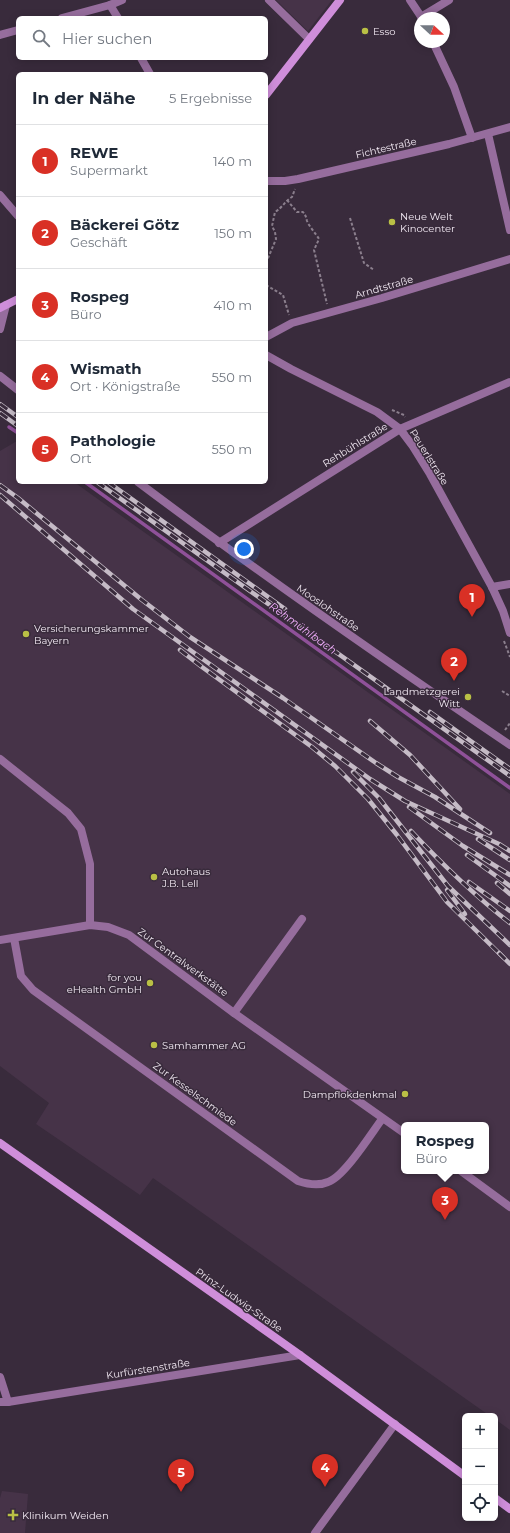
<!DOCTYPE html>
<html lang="de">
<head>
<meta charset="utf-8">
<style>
  body { margin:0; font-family:Montserrat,sans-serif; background:#f6f6f7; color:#1f2937 }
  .controls { position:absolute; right:12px; bottom:12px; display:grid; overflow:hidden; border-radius:6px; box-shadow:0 2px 10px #0003 }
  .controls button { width:36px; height:36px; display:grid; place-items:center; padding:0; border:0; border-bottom:1px solid #e0e1e3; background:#fff; color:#1f2937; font:20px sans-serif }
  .compass { position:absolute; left:414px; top:12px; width:36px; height:36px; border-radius:50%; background:#fff; box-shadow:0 2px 10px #0003; rotate:111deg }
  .you { position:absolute; left:244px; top:549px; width:14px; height:14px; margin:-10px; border:3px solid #fff; border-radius:50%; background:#1a73e8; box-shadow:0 0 0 6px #1a73e833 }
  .badge { display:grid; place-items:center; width:26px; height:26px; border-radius:50%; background:#d93025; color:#fff; font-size:13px; font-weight:700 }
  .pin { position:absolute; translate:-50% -33px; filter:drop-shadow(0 1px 2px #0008) }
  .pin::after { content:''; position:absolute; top:21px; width:14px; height:12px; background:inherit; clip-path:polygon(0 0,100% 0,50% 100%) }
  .popup { position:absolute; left:401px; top:1122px; width:88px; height:52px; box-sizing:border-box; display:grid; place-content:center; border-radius:6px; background:#fff; filter:drop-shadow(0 1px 3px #0005); font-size:13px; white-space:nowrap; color:#747a83 }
  .popup b { font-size:15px; color:#1f2937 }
  .popup::after { content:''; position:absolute; left:50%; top:100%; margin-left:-8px; border:8px solid transparent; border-top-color:#fff }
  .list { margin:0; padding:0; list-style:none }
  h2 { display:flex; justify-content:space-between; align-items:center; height:52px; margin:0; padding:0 16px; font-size:17px }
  h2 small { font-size:13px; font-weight:400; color:#747a83 }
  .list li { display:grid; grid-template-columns:26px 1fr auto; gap:12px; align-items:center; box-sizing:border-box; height:72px; padding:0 16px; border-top:1px solid #e0e1e3 }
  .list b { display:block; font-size:15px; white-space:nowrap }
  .list p { margin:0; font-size:13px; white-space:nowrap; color:#747a83 }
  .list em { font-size:13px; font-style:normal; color:#747a83 }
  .icon { flex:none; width:22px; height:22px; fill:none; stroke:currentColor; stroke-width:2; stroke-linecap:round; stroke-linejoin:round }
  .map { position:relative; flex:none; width:510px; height:1533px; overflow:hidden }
  .search { position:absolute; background:#fff; box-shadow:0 2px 10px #0003; left:16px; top:16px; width:252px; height:44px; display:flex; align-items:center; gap:10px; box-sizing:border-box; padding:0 14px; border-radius:6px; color:#747a83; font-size:15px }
  .panel { position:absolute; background:#fff; box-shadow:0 2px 10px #0003; left:16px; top:72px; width:252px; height:412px; border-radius:6px }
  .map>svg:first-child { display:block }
</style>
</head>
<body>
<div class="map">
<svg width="510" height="1533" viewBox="0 0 510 1533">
  <rect width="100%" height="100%" fill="#392b3c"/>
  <g fill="#463348" fill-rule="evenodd">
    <path d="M276,0h56l-24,31z"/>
    <path d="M17,441l1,41h56l436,312v636l-15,-11v-3h-5l-337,-238 -13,17 -104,-71 13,-21 -49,-37v-615zM404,1125h82v46h-82z"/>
    <path d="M2,1491l26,3 -3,39h-25v-35z"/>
  </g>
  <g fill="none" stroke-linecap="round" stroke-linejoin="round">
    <g stroke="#8f5199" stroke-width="3.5">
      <path d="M9,427l9,6"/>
      <path d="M85,482l425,306"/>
    </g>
    <g stroke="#8b7f8d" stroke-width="2" stroke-dasharray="3 2" stroke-linecap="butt">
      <path d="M287,200l10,12h6c3,4 3,5 4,9 2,5 9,13 12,18l-5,11 13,54"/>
      <path d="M350,218l14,45 10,7"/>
      <path d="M266,263l10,-24 -1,-7 -3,-6 3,-14c8,-5 10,-11 17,-15l3,-8"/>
      <path d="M266,285l17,10 6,20"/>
      <path d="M392,410l12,5 1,2"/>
      <path d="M504,641l6,16"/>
      <path d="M502,691l8,5"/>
      <path d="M505,730l5,-7"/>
    </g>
    <g stroke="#966d9d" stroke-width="8">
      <path d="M269,0l40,39"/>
      <path d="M410,0l12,18"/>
      <path d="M110,5l8,13"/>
      <path d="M421,17l28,-17"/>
      <path d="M62,18l48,-13 12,-5"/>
      <path d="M0,35l18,-5"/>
      <path d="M433,42l21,45 18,51"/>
      <path d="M141,58l9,16"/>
      <path d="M488,134l22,96"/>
      <path d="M266,181h19l13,-2 151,-35 61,-17"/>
      <path d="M0,329l6,-24"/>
      <path d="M266,337l26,-14 90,-25 128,-39"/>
      <path d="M0,376l18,14"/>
      <path d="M138,482c121,91 246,178 372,263"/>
      <path d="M219,543l181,-114 110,-47"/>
      <path d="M492,587l18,-3"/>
      <path d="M0,759l68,54 13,16 9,35v61"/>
      <path d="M14,938l7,38 12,14 265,191c9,3 21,5 30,1 16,-5 43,-48 54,-63"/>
      <path d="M0,940l90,-15 18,2 21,8 105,78 170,120"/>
      <path d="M234,1013l68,-94"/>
      <path d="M461,1171l49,36"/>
      <path d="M0,1377l8,25"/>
      <path d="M0,1402h8l292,-47"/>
      <path d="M315,1533l80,-109"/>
    </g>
    <g stroke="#966d9d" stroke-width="8">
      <path d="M0,195l18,21"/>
      <path d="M266,355l25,14 86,43 23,17 12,16 18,29 62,113 11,24 7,22"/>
    </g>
    <g stroke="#cf8eda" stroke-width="8">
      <path d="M266,95l74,-95"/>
      <path d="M0,308l18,-9"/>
      <path d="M0,1143l300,212 165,121"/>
      <path d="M495,1498l15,11"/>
    </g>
    <defs>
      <g id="rail">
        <path d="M0,404l18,13"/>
        <path d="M0,413l18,13"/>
        <path d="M97,482l413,294"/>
        <path d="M108,482l177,127"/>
        <path d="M0,485l18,13 124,102 48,37 93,61 93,65 22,14 37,20 55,36"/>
        <path d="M0,495l133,114 237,170 35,22 94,43 11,7"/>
        <path d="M180,650l22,17 110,80 23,19 33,33 29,36 50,67 56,55"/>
        <path d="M430,712l80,57"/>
        <path d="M370,721l40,34 50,54"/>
        <path d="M353,772l26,26 69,88 62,59"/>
        <path d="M409,807l54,39 47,29"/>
        <path d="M411,831c31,33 64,65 99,92"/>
        <path d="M478,839l32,21"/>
        <path d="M467,855l43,31"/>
        <path d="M469,882l41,29"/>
        <path d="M497,883l13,11"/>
        <path d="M447,890l18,24"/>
        <path d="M499,953l11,11"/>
      </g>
    </defs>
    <use href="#rail" stroke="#c5bbc6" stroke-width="4.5"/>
    <use href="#rail" stroke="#392b3c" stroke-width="3" stroke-dasharray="9" stroke-linecap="butt"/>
  </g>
  <g fill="#bac045" stroke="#392b3c" stroke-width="1.5">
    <circle cx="365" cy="31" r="4"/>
    <circle cx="392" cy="222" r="4"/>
    <circle cx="26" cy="634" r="4"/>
    <circle cx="468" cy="697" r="4"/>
    <circle cx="154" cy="877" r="4"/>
    <circle cx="150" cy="983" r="4"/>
    <circle cx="154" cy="1045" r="4"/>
    <circle cx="405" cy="1094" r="4"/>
    <path d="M11 1509h4v4h4v4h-4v4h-4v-4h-4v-4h4z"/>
  </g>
  <g text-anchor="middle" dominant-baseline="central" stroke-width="3" stroke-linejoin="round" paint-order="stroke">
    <g font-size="10" fill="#f1e8f2" stroke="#392b3c" text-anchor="start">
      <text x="373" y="31">Esso</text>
      <text x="400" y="216">Neue Welt<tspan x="400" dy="12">Kinocenter</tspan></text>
      <text x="34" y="628">Versicherungskammer<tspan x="34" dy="12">Bayern</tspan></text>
      <text x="460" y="691" text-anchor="end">Landmetzgerei<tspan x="460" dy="12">Witt</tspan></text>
      <text x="162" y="871">Autohaus<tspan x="162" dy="12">J.B. Lell</tspan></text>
      <text x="142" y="977" text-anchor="end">for you<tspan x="142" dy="12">eHealth GmbH</tspan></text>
      <text x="162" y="1045">Samhammer AG</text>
      <text x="397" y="1094" text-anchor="end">Dampflokdenkmal</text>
      <text x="22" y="1515">Klinikum Weiden</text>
    </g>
    <g font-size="10" fill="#f1e8f2" stroke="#392b3c">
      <text transform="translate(386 148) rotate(-13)">Fichtestraße</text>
      <text transform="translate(384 287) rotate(-16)">Arndtstraße</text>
      <text transform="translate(355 445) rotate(-32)">Rehbühlstraße</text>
      <text transform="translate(429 457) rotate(58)">Peuerlstraße</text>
      <text transform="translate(328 608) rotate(35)">Mooslohstraße</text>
      <text transform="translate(183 962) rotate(36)">Zur Centralwerkstätte</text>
      <text transform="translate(195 1094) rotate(36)">Zur Kesselschmiede</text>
      <text transform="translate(239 1300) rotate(35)">Prinz-Ludwig-Straße</text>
      <text transform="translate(148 1369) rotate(-9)">Kurfürstenstraße</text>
    </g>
    <g font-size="11" font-style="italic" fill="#f1affc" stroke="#392b3c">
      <text transform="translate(303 628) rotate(36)">Rehmühlbach</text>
    </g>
  </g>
</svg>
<div class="controls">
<button>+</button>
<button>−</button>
<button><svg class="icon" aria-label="locate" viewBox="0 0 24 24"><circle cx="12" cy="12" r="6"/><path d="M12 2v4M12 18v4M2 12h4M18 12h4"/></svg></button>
</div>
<svg class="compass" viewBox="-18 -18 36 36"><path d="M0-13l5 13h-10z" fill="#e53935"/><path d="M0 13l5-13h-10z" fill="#747a83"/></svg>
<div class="you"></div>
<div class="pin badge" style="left:472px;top:617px">1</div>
<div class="pin badge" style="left:454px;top:681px">2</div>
<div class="pin badge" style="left:445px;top:1220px">3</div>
<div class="popup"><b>Rospeg</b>Büro</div>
<div class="pin badge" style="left:325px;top:1487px">4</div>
<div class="pin badge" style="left:181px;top:1492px">5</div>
<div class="search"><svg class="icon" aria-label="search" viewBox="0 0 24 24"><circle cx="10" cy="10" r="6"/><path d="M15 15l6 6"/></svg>Hier suchen</div>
<section class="panel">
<h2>In der Nähe<small>5 Ergebnisse</small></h2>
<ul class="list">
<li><span class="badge">1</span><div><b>REWE</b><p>Supermarkt</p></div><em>140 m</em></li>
<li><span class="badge">2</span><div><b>Bäckerei Götz</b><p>Geschäft</p></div><em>150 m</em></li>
<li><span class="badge">3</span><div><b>Rospeg</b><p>Büro</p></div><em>410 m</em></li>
<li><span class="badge">4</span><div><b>Wismath</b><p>Ort · Königstraße</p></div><em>550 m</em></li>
<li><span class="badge">5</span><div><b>Pathologie</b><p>Ort</p></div><em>550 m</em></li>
</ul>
</section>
</div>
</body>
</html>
